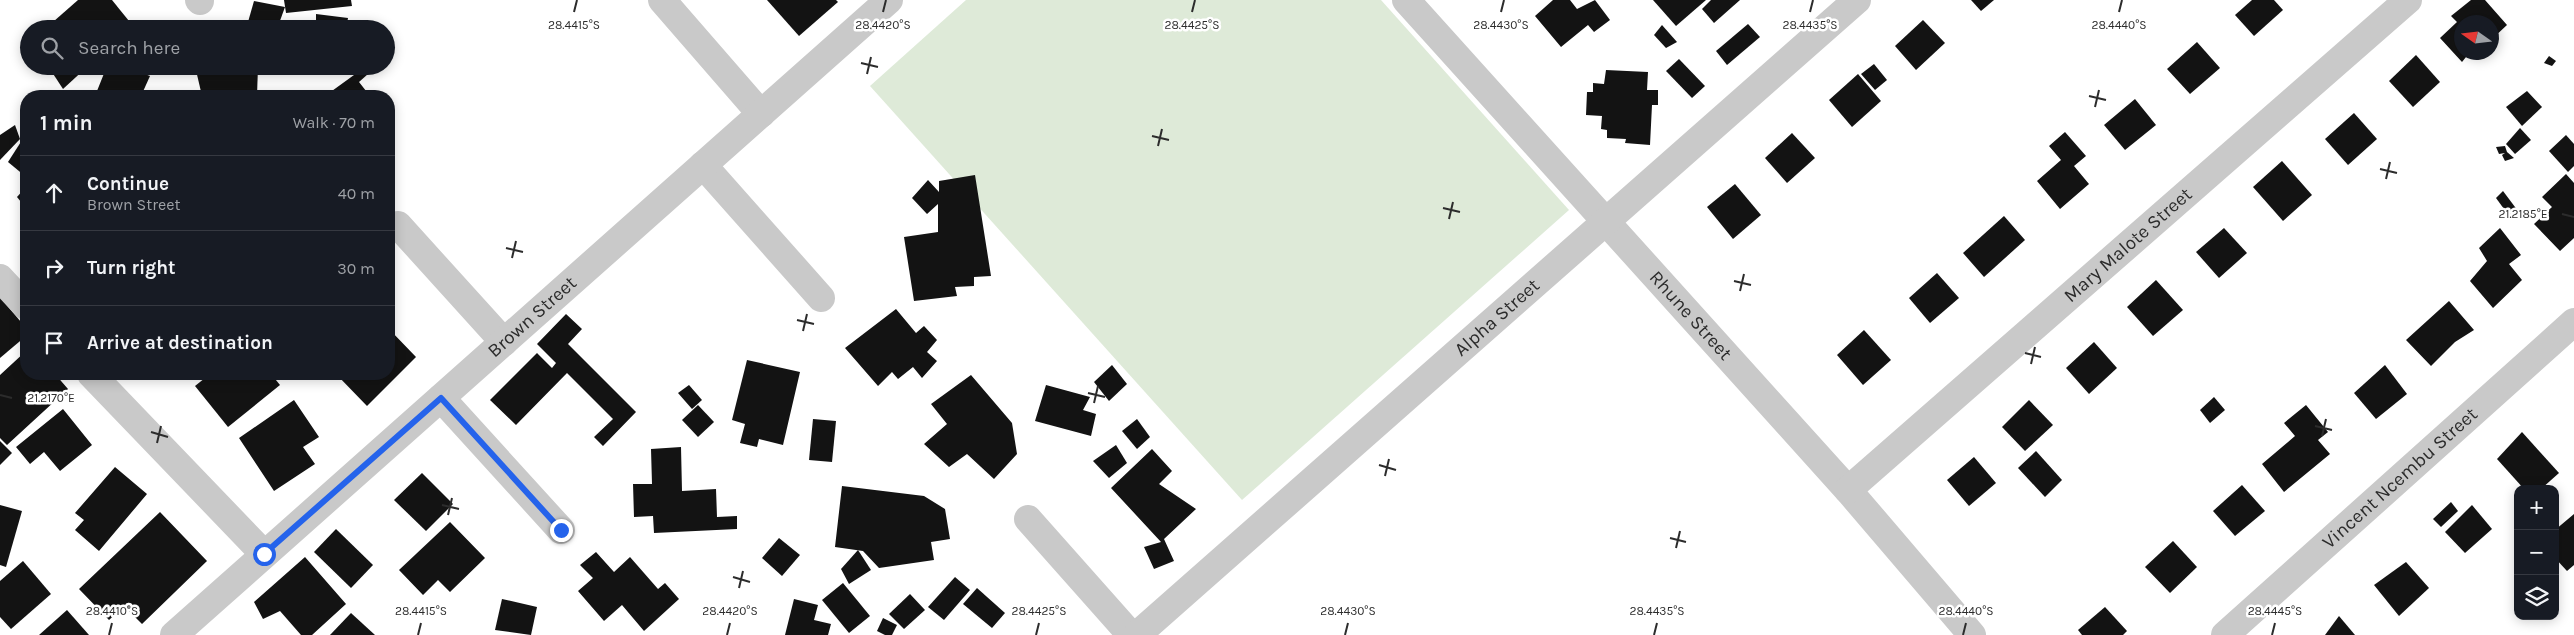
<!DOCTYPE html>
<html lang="en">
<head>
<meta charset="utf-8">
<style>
  body { margin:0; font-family:Karla,sans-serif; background:#242831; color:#f1f3f6 }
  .controls { position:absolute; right:15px; bottom:15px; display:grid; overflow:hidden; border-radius:10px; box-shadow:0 2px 12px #0003 }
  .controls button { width:45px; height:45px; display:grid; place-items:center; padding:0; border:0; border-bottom:1px solid #363941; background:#171b24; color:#f1f3f6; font:25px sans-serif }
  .compass { position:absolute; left:2454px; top:15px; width:45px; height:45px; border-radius:50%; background:#171b24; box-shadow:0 2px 12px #0003; rotate:284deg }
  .stop { position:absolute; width:15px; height:15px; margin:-11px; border:4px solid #2563eb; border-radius:50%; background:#fff }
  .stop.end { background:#2563eb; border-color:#fff; box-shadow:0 1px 5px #0008 }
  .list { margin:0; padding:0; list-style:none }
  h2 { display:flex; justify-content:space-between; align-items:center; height:65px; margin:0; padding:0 20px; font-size:21px }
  h2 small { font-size:16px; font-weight:400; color:#9ea1a6 }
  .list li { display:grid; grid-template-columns:32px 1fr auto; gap:15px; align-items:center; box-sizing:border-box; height:75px; padding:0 20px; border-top:1px solid #363941 }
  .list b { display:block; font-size:19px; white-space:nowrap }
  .list p { margin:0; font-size:16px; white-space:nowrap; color:#9ea1a6 }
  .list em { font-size:16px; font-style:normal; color:#9ea1a6 }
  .icon { flex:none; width:28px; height:28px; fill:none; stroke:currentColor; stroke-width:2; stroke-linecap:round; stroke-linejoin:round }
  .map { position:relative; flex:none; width:2574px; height:635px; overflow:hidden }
  .search { position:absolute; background:#171b24; box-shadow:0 2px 12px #0003; left:20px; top:20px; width:375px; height:55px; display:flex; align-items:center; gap:12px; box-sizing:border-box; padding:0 18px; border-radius:28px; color:#9ea1a6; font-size:19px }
  .panel { position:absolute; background:#171b24; box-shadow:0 2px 12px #0003; left:20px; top:90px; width:375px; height:290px; border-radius:20px }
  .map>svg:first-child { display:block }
</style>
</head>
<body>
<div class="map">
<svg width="2574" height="635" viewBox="0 0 2574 635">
  <rect width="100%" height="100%" fill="#fff"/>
  <path fill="#deead8" d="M966,0h415l188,210 -327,290 -372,-414z"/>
  <g fill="#131313">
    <path d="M78,0h34l21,26 -3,3h-85z"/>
    <path d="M284,0h67l1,6 -66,7z"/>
    <path d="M767,0h69l2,2 -39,34z"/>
    <path d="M1553,0h17l7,9 18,-9 15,20 -16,12 -6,-7 -27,22 -26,-31z"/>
    <path d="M1653,0h53l-30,26z"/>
    <path d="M1711,0h29l-26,23 -12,-14z"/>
    <path d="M1971,0h23l-13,11z"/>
    <path d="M2252,0h22l9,10 -29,26 -19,-21z"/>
    <path d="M2471,0h14l22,25 -15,14v-17h-30v30h8l-8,10 -22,-24 17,-16 -6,-6z"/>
    <path d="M254,1l31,6 -8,22h-31z"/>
    <path d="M316,14l32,4 -2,11h-30z"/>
    <path d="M1923,20l22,23 -29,27 -21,-24z"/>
    <path d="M1748,24l12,13 -33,28 -11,-14z"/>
    <path d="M1662,25l15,17 -11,6 -12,-13z"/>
    <path d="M2197,42l23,26 -30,26 -23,-25z"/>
    <path d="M2416,55l24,27 -27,25 -24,-26z"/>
    <path d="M2549,56l7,5 -4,5 -8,-3z"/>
    <path d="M1679,59l26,27 -13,12 -26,-27z"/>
    <path d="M1874,64l13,16 -12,10 -14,-16z"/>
    <path d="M48,66h40l-25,23z"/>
    <path d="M107,66h17l26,10 -9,20h-46z"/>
    <path d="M195,66h63l-1,30h-55z"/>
    <path d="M348,66h29l-18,16 11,14h-45l29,-21z"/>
    <path d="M1606,70l42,2 -1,18h11v15h-6l-2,40 -25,-2 1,-4 -19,-1v-8l-6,-1 1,-13 -16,-1 1,-23h6v-9l11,1z"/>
    <path d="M1858,74l23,27 -29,26 -23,-27z"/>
    <path d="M2527,91l15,16 -20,19 -16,-19z"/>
    <path d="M2135,99l21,26 -31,25 -21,-25z"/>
    <path d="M2354,113l23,26 -29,26 -23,-26z"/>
    <path d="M15,125l5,14 -20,21v-25z"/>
    <path d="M2520,128l11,12 -16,14 -9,-10z"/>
    <path d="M2065,132l21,24 -12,10 15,18 -29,25 -23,-28 24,-21 -12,-14z"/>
    <path d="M1792,133l23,25 -28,25 -22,-25z"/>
    <path d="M26,134v40l-1,2 -17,-14z"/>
    <path d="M2566,135l8,9v22l-6,6 -19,-21z"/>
    <path d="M2505,146l2,6 7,6 -9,3 -3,-6 3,-2 -6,1 -3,-7z"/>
    <path d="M2282,161l30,34 -29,26 -30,-34z"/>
    <path d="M2566,174l8,9v55l-14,13 -26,-27 18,-17 -10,-10z"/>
    <path d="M975,175l16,101 -17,1v9l-19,1 2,9 -43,5 -10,-64 34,-5v-28l-11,10 -15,-16 16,-18 11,12v-11z"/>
    <path d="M1735,184l26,31 -28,24 -26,-32z"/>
    <path d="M26,187v21l-9,-11z"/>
    <path d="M2503,191l18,24 -9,5 -16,-22z"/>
    <path d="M2004,216l21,24 -41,37 -21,-24z"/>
    <path d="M2224,228l23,25 -28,25 -23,-26z"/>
    <path d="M2500,228l21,27 -12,9 13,16 -29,28 -23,-27 17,-20 -8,-13z"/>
    <path d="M1937,273l22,25 -29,25 -21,-25z"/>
    <path d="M2156,280l27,30 -30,26 -26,-29z"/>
    <path d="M0,297l26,31v8l-26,22z"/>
    <path d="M2449,301l25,29 -19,12 -24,24 -25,-26z"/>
    <path d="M896,309l20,24 8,-7 13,14 -10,12 10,9 -15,17 -9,-11 -15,12 -6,-7 -14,14 -33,-38z"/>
    <path d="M566,314l16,15 -14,15 68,68 -33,34 -9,-9 19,-18 -46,-46 -51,52 -26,-25 47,-47 15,15 4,-5 -19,-19z"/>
    <path d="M389,329l27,28 -49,49 -31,-32h53z"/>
    <path d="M1864,330l27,30 -28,25 -26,-30z"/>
    <path d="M2094,342l23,26 -28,26 -23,-26z"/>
    <path d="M26,351v23h29l13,15 -61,56 -7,-7v-63z"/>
    <path d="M747,360l53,12 -17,73 -24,-6 -2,8 -17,-4 5,-19 -13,-4z"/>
    <path d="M1112,365l15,19 -18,17 -15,-19z"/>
    <path d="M2385,365l22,29 -31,25 -22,-26z"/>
    <path d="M210,374h61l9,11 -52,42 -33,-41z"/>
    <path d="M971,375l41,48 5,31 -23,25 -27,-25 -18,13 -25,-23 23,-20 -16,-20z"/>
    <path d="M689,385l13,15 -10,9 -14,-16z"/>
    <path d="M1046,385l44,12 -7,13 13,4 -5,22 -56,-15z"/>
    <path d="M2214,397l11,13 -15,13 -10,-13z"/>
    <path d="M294,400l25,37 -16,10 12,17 -41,27 -35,-53z"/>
    <path d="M2029,400l24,25 -28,26 -23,-24z"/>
    <path d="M698,405l16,17 -16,15 -16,-17z"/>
    <path d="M2306,405l22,27 -10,8 12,14 -46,38 -22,-28 33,-28 -11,-13z"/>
    <path d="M63,409l29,36 -32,26 -16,-19 -14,12 -14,-17z"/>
    <path d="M813,419l23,2 -4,41 -23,-2z"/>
    <path d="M1137,419l13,18 -13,12 -15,-18z"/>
    <path d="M2522,432l37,41 -18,16h-17l-27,-30z"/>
    <path d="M0,441l12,12 -12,12z"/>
    <path d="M1116,445l11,18 -18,15 -16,-17z"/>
    <path d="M681,447l1,44 34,-2 1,28 20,-1v13l-83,4 -1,-17 -19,1 -1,-33h19l-1,-35z"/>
    <path d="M1152,449l20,22 -13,13 37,25 -32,30 10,22 -20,8 -10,-22 17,-5 -50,-54z"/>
    <path d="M2036,451l26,29 -17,17 -27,-29z"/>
    <path d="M1974,457l22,26 -27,23 -22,-26z"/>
    <path d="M115,467l32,27 -48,57 -24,-21 9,-10 -9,-7z"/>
    <path d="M422,473l31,31 -27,27 -32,-31z"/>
    <path d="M2242,485l23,26 -30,25 -22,-25z"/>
    <path d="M842,486l82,10 21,13 5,30 -19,3 3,18 -55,8 -16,-17 -28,-4z"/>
    <path d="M2451,502l7,9 -17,16 -8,-8z"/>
    <path d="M0,505l22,6 -16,56 -6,-2z"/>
    <path d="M2472,505l20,24 -27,24 -20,-21z"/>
    <path d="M160,512l47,49 -65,63 -18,-18 -15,14 -30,-31z"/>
    <path d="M2574,514v51l-7,6 -12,-13v-28z"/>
    <path d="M450,522l35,36 -35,34 -12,-12 -15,15 -24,-25z"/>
    <path d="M336,529l37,36 -22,23 -37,-36z"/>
    <path d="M779,538l21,17 -18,21 -20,-18z"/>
    <path d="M2173,541l24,26 -27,26 -25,-26z"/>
    <path d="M858,550l13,20 -22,14 -8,-15z"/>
    <path d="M596,552l18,20 16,-15 28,32 7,-6 14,16 -35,32 -22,-26 -18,16 -26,-30 15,-13 -13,-13z"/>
    <path d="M305,557l41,47 -34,31h-11l-21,-24 -17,8 -9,-17z"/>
    <path d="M23,561l28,33 -40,35 -11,-12v-36z"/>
    <path d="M2406,562l23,26 -30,28 -25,-31z"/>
    <path d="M955,577l15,13 -26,30 -16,-13z"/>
    <path d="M843,583l27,33 -21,17 -27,-33z"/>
    <path d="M977,588l28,25 -13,15 -29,-24z"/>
    <path d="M910,594l15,16 -21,19 -15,-15z"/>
    <path d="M502,599l35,8 -6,28 -36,-5z"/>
    <path d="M794,599l24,6 -4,15 17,4 -3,11h-43z"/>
    <path d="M2105,607l22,24 -4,4h-41l-4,-5z"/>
    <path d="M67,610l22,25h-50z"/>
    <path d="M351,613l24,22h-45z"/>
    <path d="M2339,616l16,19h-30z"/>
    <path d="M883,618l14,7 -5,10h-7l-8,-4z"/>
  </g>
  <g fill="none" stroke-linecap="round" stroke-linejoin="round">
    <g stroke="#c9c9c9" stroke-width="28">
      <path d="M199,0l1,1"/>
      <path d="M662,0l99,114"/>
      <path id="s1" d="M1406,0l442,490 124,145"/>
      <path d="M703,165l118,133"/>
      <path d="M398,225l106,117"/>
      <path d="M0,278l26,28"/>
      <path d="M91,374l173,180"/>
      <path d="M441,398l120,132"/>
      <path id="s2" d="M1848,490l560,-490"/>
      <path d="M1028,519l103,116"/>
      <path id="s3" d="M174,635l715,-635"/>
      <path id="s4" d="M1137,635l720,-635"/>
      <path id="s5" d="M2225,635l349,-313"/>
    </g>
  </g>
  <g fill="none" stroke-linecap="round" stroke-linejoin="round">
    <path stroke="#2563eb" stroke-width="6" d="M264,554l177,-156 120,132"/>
  </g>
  <path fill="none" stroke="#2c2c2c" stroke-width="2" d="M574,12l3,-12M883,12l3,-12M1192,12l3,-12M1501,12l3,-12M1810,12l3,-12M2119,12l3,-12M861,63l17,4M867,74l4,-17M2089,96l17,4M2095,107l4,-17M1152,136l17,4M1158,146l4,-17M2380,169l17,4M2386,179l4,-17M1443,208l17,4M2562,214l12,3M1449,219l4,-17M506,248l17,4M512,258l4,-17M1734,281l17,4M1740,291l4,-17M797,320l17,4M803,331l4,-17M2025,353l16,4M2031,364l4,-17M1088,393l17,4M0,395l12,3M1094,403l4,-17M2315,426l17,4M151,432l17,5M2322,436l4,-17M157,443l4,-17M1379,465l17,5M1385,476l4,-17M442,505l17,4M448,515l4,-17M1670,538l16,4M1676,548l4,-17M733,577l17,5M739,588l4,-17M109,635l3,-12M418,635l3,-12M727,635l3,-12M1036,635l3,-12M1345,635l3,-12M1654,635l3,-12M1963,635l3,-12M2272,635l3,-12"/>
  <g text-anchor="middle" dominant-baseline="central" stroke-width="5" stroke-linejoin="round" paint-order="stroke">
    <g font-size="19" fill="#2c2c2c" stroke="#fff">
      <text stroke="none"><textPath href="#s2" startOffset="372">Mary Malote Street</textPath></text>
      <text stroke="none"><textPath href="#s1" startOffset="425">Rhune Street</textPath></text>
      <text stroke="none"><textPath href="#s3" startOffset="479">Brown Street</textPath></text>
      <text stroke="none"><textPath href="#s4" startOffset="480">Alpha Street</textPath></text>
      <text stroke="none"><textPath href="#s5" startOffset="235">Vincent Ncembu Street</textPath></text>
    </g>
  </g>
  <g font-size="12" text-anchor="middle" fill="#2c2c2c" stroke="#fff" stroke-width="5" stroke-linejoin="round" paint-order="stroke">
    <text x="574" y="29">28.4415°S</text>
    <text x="883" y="29">28.4420°S</text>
    <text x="1192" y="29">28.4425°S</text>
    <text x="1501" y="29">28.4430°S</text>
    <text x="1810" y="29">28.4435°S</text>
    <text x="2119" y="29">28.4440°S</text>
    <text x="2523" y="218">21.2185°E</text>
    <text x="51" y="402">21.2170°E</text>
    <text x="112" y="615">28.4410°S</text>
    <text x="421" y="615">28.4415°S</text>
    <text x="730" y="615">28.4420°S</text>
    <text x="1039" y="615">28.4425°S</text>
    <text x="1348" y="615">28.4430°S</text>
    <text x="1657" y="615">28.4435°S</text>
    <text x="1966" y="615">28.4440°S</text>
    <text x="2275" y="615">28.4445°S</text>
  </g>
</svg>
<div class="controls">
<button>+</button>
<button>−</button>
<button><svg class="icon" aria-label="layers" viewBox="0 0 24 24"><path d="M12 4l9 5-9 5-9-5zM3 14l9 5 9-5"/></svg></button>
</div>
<svg class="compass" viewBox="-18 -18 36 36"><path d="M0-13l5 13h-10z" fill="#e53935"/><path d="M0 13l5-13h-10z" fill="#9ea1a6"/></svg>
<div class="stop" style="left:264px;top:554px"></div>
<div class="stop end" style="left:561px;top:530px"></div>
<div class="search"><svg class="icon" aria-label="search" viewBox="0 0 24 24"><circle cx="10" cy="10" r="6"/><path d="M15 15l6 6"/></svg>Search here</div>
<section class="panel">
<h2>1 min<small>Walk · 70 m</small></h2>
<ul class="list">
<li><svg class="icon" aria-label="ahead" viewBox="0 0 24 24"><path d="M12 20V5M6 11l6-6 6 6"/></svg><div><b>Continue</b><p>Brown Street</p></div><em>40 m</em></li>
<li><svg class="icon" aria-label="right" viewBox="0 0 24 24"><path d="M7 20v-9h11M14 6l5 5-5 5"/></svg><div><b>Turn right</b></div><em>30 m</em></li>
<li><svg class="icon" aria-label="arrive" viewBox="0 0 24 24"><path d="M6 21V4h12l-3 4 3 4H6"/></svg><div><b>Arrive at destination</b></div></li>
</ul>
</section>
</div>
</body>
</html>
